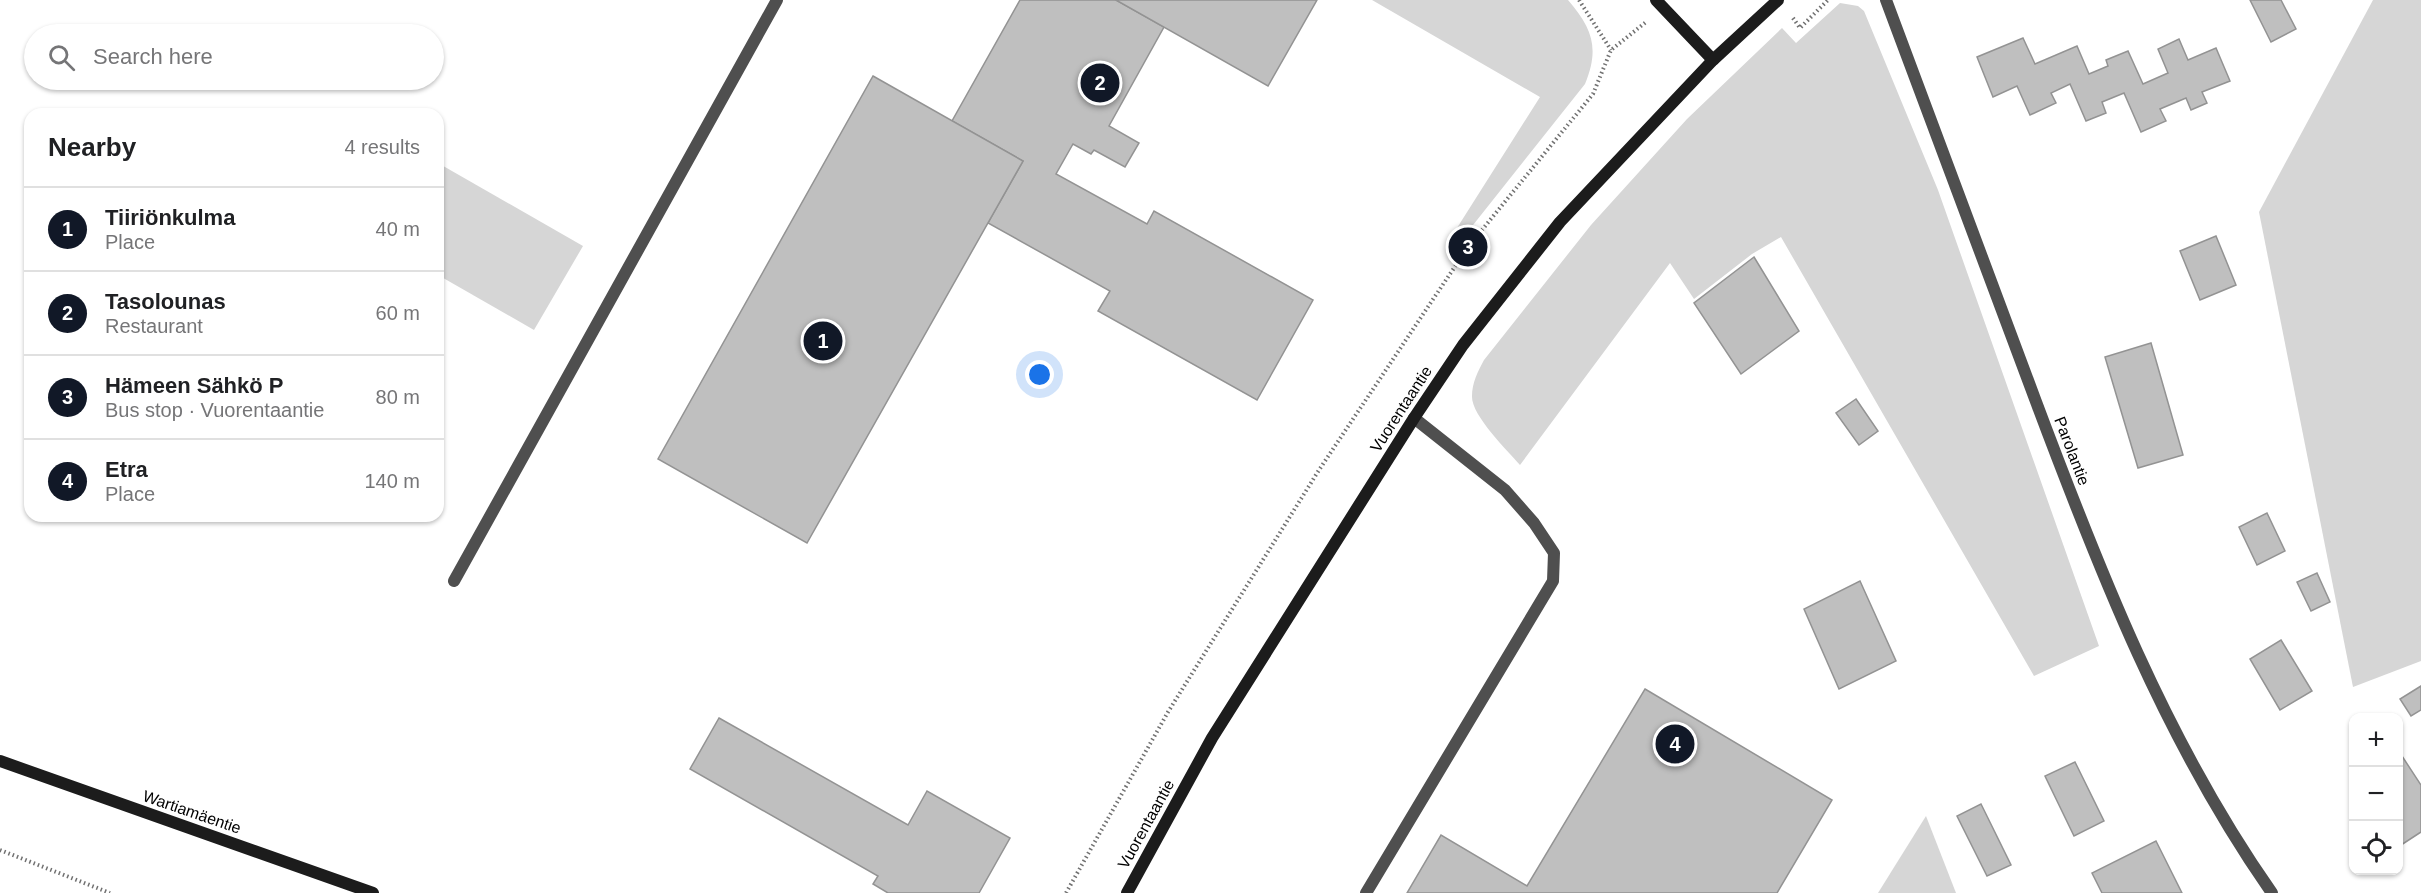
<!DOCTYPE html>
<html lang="en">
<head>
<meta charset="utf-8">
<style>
  body { margin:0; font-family:Arial,sans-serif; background:#f2f2f2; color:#202124 }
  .controls { position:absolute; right:18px; bottom:18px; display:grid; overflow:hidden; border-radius:12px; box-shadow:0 2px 4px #0004 }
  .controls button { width:54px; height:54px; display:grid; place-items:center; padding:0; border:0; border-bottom:2px solid #e0e0e0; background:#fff; color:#202124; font:30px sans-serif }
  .you { position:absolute; left:1040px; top:375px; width:21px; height:21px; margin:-15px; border:4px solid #fff; border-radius:50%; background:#1a73e8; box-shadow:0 0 0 9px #1a73e833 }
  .badge { display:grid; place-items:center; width:39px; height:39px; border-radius:50%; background:#111827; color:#fff; font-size:20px; font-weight:700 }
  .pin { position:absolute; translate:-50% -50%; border:3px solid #fff; box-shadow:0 2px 6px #0006 }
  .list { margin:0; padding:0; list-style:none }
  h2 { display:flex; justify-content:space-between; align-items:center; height:78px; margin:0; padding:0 24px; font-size:26px }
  h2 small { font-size:20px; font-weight:400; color:#757577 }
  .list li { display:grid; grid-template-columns:39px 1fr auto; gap:18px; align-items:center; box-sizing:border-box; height:84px; padding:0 24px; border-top:2px solid #e0e0e0 }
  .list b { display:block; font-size:22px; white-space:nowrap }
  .list p { margin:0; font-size:20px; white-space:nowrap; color:#757577 }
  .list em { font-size:20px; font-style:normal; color:#757577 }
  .icon { flex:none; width:33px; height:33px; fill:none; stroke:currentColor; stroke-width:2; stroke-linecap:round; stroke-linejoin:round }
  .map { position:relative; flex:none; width:2421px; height:893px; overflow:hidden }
  .search { position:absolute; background:#fff; box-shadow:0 2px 4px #0004; left:24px; top:24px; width:420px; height:66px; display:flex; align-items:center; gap:15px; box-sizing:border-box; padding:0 21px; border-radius:33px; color:#757577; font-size:22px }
  .panel { position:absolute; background:#fff; box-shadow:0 2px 4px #0004; left:24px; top:108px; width:420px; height:414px; border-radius:18px }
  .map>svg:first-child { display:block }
</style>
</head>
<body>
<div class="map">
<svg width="2421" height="893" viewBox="0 0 2421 893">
  <rect width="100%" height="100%" fill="#fff"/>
  <g fill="#d6d6d6">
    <path d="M1372,0h196c24,28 32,48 17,84l-127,160 -8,-5 90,-142z"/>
    <path d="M2373,0h48v661l-68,26 -94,-475z"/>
    <path d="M1840,3l18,3 6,5 74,179 161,456 -65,30 -253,-439 -29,17 -58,45 -24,-36 -150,202c-13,-15 -49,-50 -48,-69 0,-13 6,-25 12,-36l107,-135 96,-106 95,-91 14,15z"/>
    <path d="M438,163l145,83 -49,84 -96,-55z"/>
    <path d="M1926,816l30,77h-78z"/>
  </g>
  <g fill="#bfbfbf" stroke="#939393" stroke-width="1.5">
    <path d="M1020,0h96l48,27 -55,99 30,17 -14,24 -31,-17 -3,4 -18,-10 -17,30 91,50 7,-13 159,89 -56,100 -159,-89 12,-20 -122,-68 35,-62 -71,-40z"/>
    <path d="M1116,0h201l-49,86z"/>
    <path d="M2250,0h31l15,29 -25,13z"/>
    <path d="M2023,38l12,26 42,-18 12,28 19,-8 -2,-6 22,-9 15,33 25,-11 -10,-24 21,-10 9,21 28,-12 14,33 -28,11 5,11 -16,7 -5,-12 -26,11 6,12 -25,11 -17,-39 -22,9 4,11 -20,8 -16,-37 -19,9 5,10 -26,12 -13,-29 -24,11 -16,-40z"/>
    <path d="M873,76l150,85 -216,382 -149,-84z"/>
    <path d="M2216,236l20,49 -36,15 -20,-49z"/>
    <path d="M1754,257l45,74 -58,43 -47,-71z"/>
    <path d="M2151,343l32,112 -45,13 -33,-111z"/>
    <path d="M1856,399l22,32 -19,14 -23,-32z"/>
    <path d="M2267,513l18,38 -28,14 -18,-38z"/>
    <path d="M2317,573l13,29 -19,9 -14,-29z"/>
    <path d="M1860,581l36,80 -57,28 -35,-80z"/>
    <path d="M2281,640l31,51 -32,19 -30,-51z"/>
    <path d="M2421,686v24l-10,6 -11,-17z"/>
    <path d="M1645,689l187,111 -55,93h-370l34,-58 86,51z"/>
    <path d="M719,718l189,107 19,-34 83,47 -31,55h-91l-15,-9 5,-8 -188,-107z"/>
    <path d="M2400,753l21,32v47l-23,15z"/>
    <path d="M2075,762l29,59 -30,15 -29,-60z"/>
    <path d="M1981,804l30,61 -24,11 -30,-60z"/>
    <path d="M2156,841l26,52h-80l-10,-20z"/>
  </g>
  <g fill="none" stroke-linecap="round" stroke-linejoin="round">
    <g stroke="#717171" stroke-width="4" stroke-dasharray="1.5 3" stroke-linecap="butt">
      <path d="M1579,0l32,50"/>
      <path d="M1793,18l7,10 28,-28"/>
      <path d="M0,850l110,43"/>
      <path d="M1066,893l102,-181 151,-242 149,-223 125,-153 18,-44 35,-28"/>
    </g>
    <g stroke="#4f4f4f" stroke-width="12">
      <path d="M454,581l323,-581"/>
      <path d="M1366,893l187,-312 1,-28 -20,-30 -29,-33 -91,-72"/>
    </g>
    <path stroke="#4f4f4f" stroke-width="12" d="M1886,0c49,133 99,266 149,399 64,171 131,343 237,494"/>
    <g stroke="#1c1c1c" stroke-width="12">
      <path d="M1656,0l57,60"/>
      <path d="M0,761l373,132"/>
      <path d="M1127,893l85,-155 202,-320 49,-73 97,-123 153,-162 65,-60"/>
    </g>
  </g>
  <g text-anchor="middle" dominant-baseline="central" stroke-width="4.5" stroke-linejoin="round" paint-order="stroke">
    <g font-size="16" fill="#000" stroke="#fff">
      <text transform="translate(1401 409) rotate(-57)">Vuorentaantie</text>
      <text transform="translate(2072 451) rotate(69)">Parolantie</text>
      <text transform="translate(192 812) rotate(19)">Wartiamäentie</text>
      <text transform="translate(1146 824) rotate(-61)">Vuorentaantie</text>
    </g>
  </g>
</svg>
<div class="controls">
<button>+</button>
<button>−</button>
<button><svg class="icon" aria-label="locate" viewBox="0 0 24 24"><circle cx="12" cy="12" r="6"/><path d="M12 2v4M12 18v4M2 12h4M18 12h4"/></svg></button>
</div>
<div class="you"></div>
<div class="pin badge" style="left:823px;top:341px">1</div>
<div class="pin badge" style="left:1100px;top:83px">2</div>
<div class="pin badge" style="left:1468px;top:247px">3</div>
<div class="pin badge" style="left:1675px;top:744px">4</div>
<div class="search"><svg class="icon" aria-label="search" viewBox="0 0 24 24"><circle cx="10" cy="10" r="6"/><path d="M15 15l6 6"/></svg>Search here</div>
<section class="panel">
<h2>Nearby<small>4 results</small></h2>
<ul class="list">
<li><span class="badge">1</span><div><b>Tiiriönkulma</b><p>Place</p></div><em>40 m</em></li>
<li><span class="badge">2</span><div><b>Tasolounas</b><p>Restaurant</p></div><em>60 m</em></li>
<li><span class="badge">3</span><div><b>Hämeen Sähkö P</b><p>Bus stop · Vuorentaantie</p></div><em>80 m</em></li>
<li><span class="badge">4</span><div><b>Etra</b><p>Place</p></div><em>140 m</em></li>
</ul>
</section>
</div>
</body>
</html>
